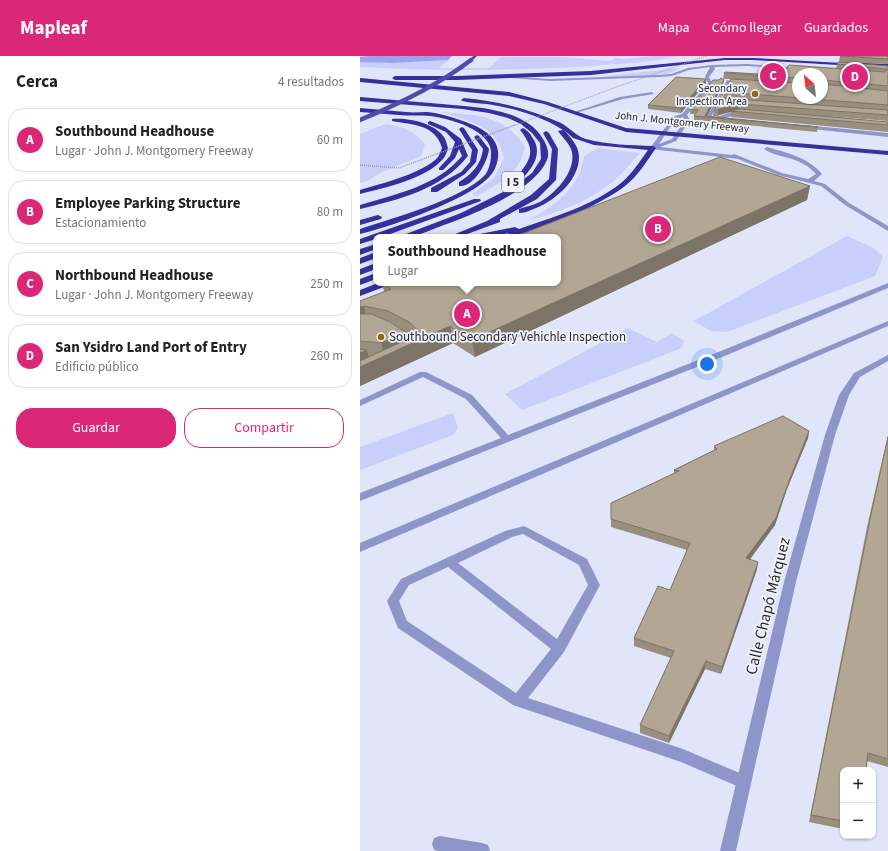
<!DOCTYPE html>
<html lang="es">
<head>
<meta charset="utf-8">
<style>
  body { margin:0; font-family:"Source Sans 3",sans-serif; background:#f6f6f6; color:#222 }
  .controls { position:absolute; right:12px; bottom:12px; display:grid; overflow:hidden; border-radius:8px; box-shadow:0 1px 3px #0004 }
  .controls button { width:36px; height:36px; display:grid; place-items:center; padding:0; border:0; border-bottom:1px solid #e0e0e0; background:#fff; color:#222; font:20px sans-serif }
  .compass { position:absolute; left:432px; top:12px; width:36px; height:36px; border-radius:50%; background:#fff; box-shadow:0 1px 3px #0004; rotate:332deg }
  .you { position:absolute; left:347px; top:308px; width:14px; height:14px; margin:-10px; border:3px solid #fff; border-radius:50%; background:#1a73e8; box-shadow:0 0 0 6px #1a73e833 }
  .badge { display:grid; place-items:center; width:26px; height:26px; border-radius:50%; background:#db2777; color:#fff; font-size:13px; font-weight:700 }
  .pin { position:absolute; translate:-50% -50%; border:2px solid #fff; box-shadow:0 1px 4px #0006 }
  .popup { position:absolute; left:13px; top:178px; width:188px; height:52px; box-sizing:border-box; display:grid; place-content:center; border-radius:8px; background:#fff; filter:drop-shadow(0 1px 3px #0005); font-size:13px; white-space:nowrap; color:#767676 }
  .popup b { font-size:15px; color:#222 }
  .popup::after { content:''; position:absolute; left:50%; top:100%; margin-left:-8px; border:8px solid transparent; border-top-color:#fff }
  .list { margin:0; padding:0; list-style:none }
  h2 { display:flex; justify-content:space-between; align-items:center; height:52px; margin:0; padding:0 16px; font-size:17px }
  h2 small { font-size:13px; font-weight:400; color:#767676 }
  .list li { display:grid; grid-template-columns:26px 1fr auto; gap:12px; align-items:center; box-sizing:border-box; height:64px; margin:0 8px 8px; padding:0 8px; border:1px solid #e0e0e0; border-radius:16px }
  .list b { display:block; font-size:15px; white-space:nowrap }
  .list p { margin:0; font-size:13px; white-space:nowrap; color:#767676 }
  .list em { font-size:13px; font-style:normal; color:#767676 }
  .actions { display:flex; gap:8px; padding:12px 16px }
  .actions a { flex:1; padding:9px 0; border:1px solid #db2777; border-radius:16px; text-align:center; font-size:14px; color:#db2777 }
  .actions .main { background:#db2777; color:#fff }
  .map { position:relative; flex:none; width:528px; height:795px; overflow:hidden }
  header { display:flex; align-items:center; gap:24px; box-sizing:border-box; height:56px; padding:0 20px; background:#db2777; color:#fff }
  header strong { font-size:19px }
  nav { display:flex; gap:22px; margin-inline-start:auto; font-size:14px }
  main { display:flex }
  aside { flex:1; background:#fff }
  .map>svg:first-child { display:block }
</style>
</head>
<body>
<header>
<strong>Mapleaf</strong>
<nav><a>Mapa</a><a>Cómo llegar</a><a>Guardados</a></nav>
</header>
<main>
<aside>
<h2>Cerca<small>4 resultados</small></h2>
<ul class="list">
<li><span class="badge">A</span><div><b>Southbound Headhouse</b><p>Lugar · John J. Montgomery Freeway</p></div><em>60 m</em></li>
<li><span class="badge">B</span><div><b>Employee Parking Structure</b><p>Estacionamiento</p></div><em>80 m</em></li>
<li><span class="badge">C</span><div><b>Northbound Headhouse</b><p>Lugar · John J. Montgomery Freeway</p></div><em>250 m</em></li>
<li><span class="badge">D</span><div><b>San Ysidro Land Port of Entry</b><p>Edificio público</p></div><em>260 m</em></li>
</ul>
<div class="actions"><a class="main">Guardar</a><a>Compartir</a></div>
</aside>
<div class="map">
<svg width="528" height="795" viewBox="0 0 528 795">
  <rect width="100%" height="100%" fill="#e1e5fa"/>
  <g fill="#c8cffa">
    <path d="M292,0h27c-29,7 -61,8 -91,10 -76,5 -152,5 -228,1v-5l32,1 56,-3 -9,8h50l12,-11h61l49,4 4,-3 11,1z"/>
    <path d="M320,12c-12,11 -65,8 -83,9z"/>
    <path d="M82,56c35,3 63,3 83,35 -7,29 -23,35 -48,49l-5,-2 22,-16 10,-20c-7,-33 -34,-36 -62,-46z"/>
    <path d="M26,68c19,3 26,6 39,20l-4,12 -41,17 -11,7 -9,3v-49z"/>
    <path d="M238,92l42,5c-10,11 -21,25 -33,33 -23,17 -50,27 -77,34 26,-16 49,-31 54,-64z"/>
    <path d="M487,180l27,12 9,9 -8,19 -148,56 -16,-1 -17,-10z"/>
    <path d="M268,272l29,14 15,-9 12,8 -2,7 -160,62 -17,-16z"/>
    <path d="M93,357l5,15 -5,7 -93,35v-23z"/>
  </g>
  <path fill="#99a3ee" d="M8,0h84l-4,4 -56,3 -32,-1v-5z"/>
  <g fill="none" stroke-linecap="round" stroke-linejoin="round">
    <g fill="#8e96c9" fill-rule="evenodd">
      <path d="M387,8l57,4 -2,1 -55,-3 -33,1 1,2 -6,8 3,6 -25,32 3,5 -14,21 -16,6 72,8 2,-1 48,19 26,6 8,-5c-17,-19 -35,-14 -52,-25l3,-2c20,6 41,10 55,27l-8,7 11,3 24,19 39,23v5l-43,-26 -24,-19 -43,-11 -40,-16 -87,-10 -1,-1 21,-28 4,-4 7,-2 26,-31 -3,-6 5,-10 -21,3 -17,6 -13,1 -109,4 -52,-4 2,-1 50,3 109,-4 12,-1 17,-6 24,-3zM323,61l2,3 -13,19 -13,5c6,-8 13,-24 24,-27z"/>
      <path d="M367,24l4,1 -20,36c11,1 24,-10 34,-5l-26,8 -13,-1z"/>
      <path d="M292,36l2,2 -31,5 -47,14 -2,-1 46,-15z"/>
      <path d="M444,69l84,8v4l-86,-9v-2z"/>
      <path d="M528,227v5l-161,67 -367,146v-8l141,-55 -35,-39 -43,-22 -63,29v-6l60,-28h6l46,23 36,40 213,-84z"/>
      <path d="M528,265v5l-528,226v-9z"/>
      <path d="M164,470l63,33 13,26 -36,67 -36,46 155,51 66,28 2,5 -2,5 -5,2 -63,-27 -168,-57 -115,-77 -11,-27 14,-22 104,-48zM163,478l56,31 9,20 -31,54 -99,-76 54,-26zM88,511l103,82 -35,44 -109,-72 -8,-20 10,-16z"/>
    </g>
    <g fill="#8e96c9" fill-rule="evenodd">
      <path d="M528,299v6l-28,16 -11,18 -14,40 -39,147 -60,269h-16l64,-269 41,-147 14,-40 15,-22z"/>
      <path d="M80,780l42,7 6,2 2,6h-52l-4,-1 -2,-6 2,-6z"/>
    </g>
    <path fill="#4a4eaa" fill-rule="evenodd" d="M113,0h4l-5,5h-2z"/>
    <g fill="#36309d" fill-rule="evenodd">
      <path d="M365,2h28l89,5 2,-1 44,2v4l-135,-8h-28l-134,15 -134,5h-62l-3,-2 3,-2h62l134,-5z"/>
      <path d="M0,22l149,14 39,10 78,26 262,23v4l-262,-23 -82,-28 -35,-8 -149,-14z"/>
      <path d="M0,41c27,2 54,5 82,7 29,3 65,3 90,22 8,7 20,22 15,34 -13,32 -80,57 -111,68 -8,3 -17,7 -26,9 -4,1 -8,0 -12,0l63,-24 52,-26 19,-14 9,-14 -1,-16 -8,-10 -11,-9 -13,-6 -19,-5 -27,-4 -102,-8z"/>
      <path d="M104,42c34,3 65,11 97,25 9,5 15,13 25,16 22,6 45,6 67,7l3,2c-9,13 -18,28 -31,38 -22,18 -96,51 -124,51l8,-4 -20,4h-15l1,-2 40,-8 4,2c34,-12 73,-23 102,-46 11,-9 19,-22 27,-33l-54,-5 -21,-7 -9,-8c7,8 15,16 15,27 0,25 -27,46 -48,53 -4,2 -7,3 -12,3v-4c8,-3 17,-4 24,-9 15,-9 35,-32 28,-51 -3,-7 -9,-12 -13,-18l5,-1c-22,-14 -50,-22 -76,-26 -8,-1 -17,-1 -25,-3l-1,-1z"/>
      <path d="M0,52c15,1 30,3 46,4 7,1 14,0 21,0 11,1 22,4 33,8 15,5 36,13 38,31 1,8 -2,19 -8,25 -19,23 -100,51 -130,58v-5c33,-11 102,-30 125,-54 4,-5 6,-14 6,-20 3,-25 -43,-37 -61,-39 -10,-1 -21,0 -31,-1 -13,-1 -26,-2 -39,-3z"/>
      <path d="M32,63c15,-2 43,4 52,18 2,3 3,8 4,11 -1,4 -3,9 -5,11 -17,20 -59,29 -83,35v-4c20,-6 64,-17 78,-33 1,-2 3,-6 4,-9 -7,-24 -29,-23 -50,-27z"/>
      <path d="M70,65l15,6 16,12 7,17 -1,1c-25,32 -69,43 -107,52v-4c36,-11 77,-19 102,-49l-3,-7 -4,9 -12,12h-4v-2l11,-12 5,-14 -9,-10 -18,-8v-2z"/>
      <path d="M102,71l2,1 14,22 -2,12 -11,12 -28,18h-6v-4l30,-16 9,-10 2,-12 -13,-21z"/>
      <path d="M163,72c4,2 7,5 9,9 11,15 2,29 -9,41l-2,1 -4,-2c15,-19 19,-27 3,-47z"/>
      <path d="M186,75l3,2 9,16 -2,31 -19,19 -37,20v3l-41,15h-11l39,-16 44,-26 18,-16 3,-30 -9,-16z"/>
      <path d="M117,79l2,1 10,13c-1,12 -15,39 -30,37v-4c13,-8 22,-17 24,-33l-9,-12z"/>
      <path d="M114,143h6l1,2 -99,36h-6v2l-16,5v-5z"/>
      <path d="M18,159l4,2 -1,2 -21,6v-5z"/>
      <path d="M16,188v5l-16,6v-6z"/>
      <path d="M16,196v6l-16,6v-6z"/>
      <path d="M16,207v6l-16,6v-6z"/>
      <path d="M16,217v6l-16,6v-6z"/>
      <path d="M18,227h12l-1,2 -29,11v-6z"/>
    </g>
    <path stroke="#979aa9" stroke-width="1" stroke-dasharray="1 1" stroke-linecap="butt" d="M153,70l106,-40 88,-30"/>
    <path stroke="#979aa9" stroke-width="1.5" stroke-dasharray="1 1" stroke-linecap="butt" d="M0,109l39,3 116,-43"/>
    <path stroke="#4a4eaa" stroke-width="4.5" d="M0,64c39,-16 77,-34 111,-60"/>
  </g>
  <g fill="#998f7f" fill-rule="evenodd">
    <path d="M480,0h48v8l-49,-2z"/>
    <path d="M477,8l51,2v55l-62,-5 62,6v10l-157,-15v-6l-12,4 -1,1h-5l1,-6 9,-12 1,-6 7,-13h-8l1,-6 34,1 28,-4 50,-1zM438,18l24,24h-24z"/>
    <path d="M359,24h5l-1,4 -16,32 111,11 -1,5 -123,-12v-4l1,-2h-5v-5z"/>
    <path d="M346,27l-25,30 -33,-4v-4z"/>
    <path d="M450,130l-3,14 -332,157 -22,-14 -93,43v-85l24,-9 -1,-8 175,-1zM47,280l4,2 -3,1z"/>
    <path d="M449,375l-1,7 -21,51 -12,36 -25,34 7,10 -36,105 -16,-5 -36,74 -29,-10v-8l31,-67 -37,-12v-8l36,-48 17,-40 -76,-23v-24l63,-29v-4l40,-20v-4z"/>
    <path d="M528,379v332l-21,-6 -24,9v59l-34,-7 58,-295z"/>
  </g>
  <g fill="#7d7468">
    <path d="M346,23v4l-25,30v-5z"/>
    <path d="M364,24l-1,4 -16,33 -2,-1z"/>
    <path d="M380,48l-1,6 -20,5 -1,1v-6l1,-1z"/>
    <path d="M450,130l-3,14 -332,157 -3,-17z"/>
    <path d="M4,250l4,17 -8,1v-17z"/>
    <path d="M90,270l3,17 -93,43v-33l7,-3 3,12 14,-6 -3,-13 26,-10 2,12z"/>
    <path d="M449,375l-1,7 -21,51 -12,36 -30,41 1,-8z"/>
    <path d="M398,506l-1,7 -36,105 1,-7z"/>
    <path d="M346,605l-1,8 -36,74v-7z"/>
  </g>
  <g fill="#b2a694" stroke="#7d7468">
    <path d="M480,0h48v3z"/>
    <path d="M478,6l50,4v20l-65,-6 -1,3v-9h-24v4l-74,-5 1,-1 33,2 5,-6 23,2 3,-5 96,7 2,-3 -50,-5z"/>
    <path d="M316,21l30,2 -25,29 -33,-3z"/>
    <path d="M361,22l3,2 -19,36 113,11 -124,-11 4,-6 -8,-1 23,-29h6z"/>
    <path d="M371,23l67,4v15h24v-14l66,7v14l-164,-13z"/>
    <path d="M361,42l167,12v5l-148,-11 -21,5 -1,1h-4z"/>
    <path d="M380,53l148,13v3l-157,-14z"/>
    <path d="M360,101l90,29 -338,154 -22,-14 -90,41v-6l61,-28 -12,-11 -21,-11 -24,-5 -4,1v-6l31,-12 -8,-5 1,-1h174v-46h-44z"/>
    <path d="M0,258h11l19,8 17,11 -26,10 -21,-2z"/>
    <path d="M0,293l7,1 -7,3z"/>
    <path d="M423,360l26,15 -20,50 -13,37 -30,40 12,4 -36,105 -16,-6 -37,75 -29,-11 34,-74 -40,-13 24,-52 12,4 20,-47 -79,-24v-16l68,-32 -5,-1 43,-21 -3,-3z"/>
    <path d="M528,381v322l-20,-6 -2,17h-23v51l-32,-6 59,-296z"/>
  </g>
  <g fill="#936612" stroke="#f1f3fb" stroke-width="1.5">
    <circle cx="395" cy="38" r="4"/>
    <circle cx="21" cy="281" r="4"/>
  </g>
  <g text-anchor="middle" dominant-baseline="central" stroke-width="3.5" stroke-linejoin="round" paint-order="stroke">
    <g font-size="11" fill="#272830" stroke="#f1f3fb" text-anchor="end">
      <text x="387" y="32">Secondary<tspan x="387" dy="13">Inspection Area</tspan></text>
    </g>
    <g font-size="11" fill="#272830" stroke="#f1f3fb">
      <text transform="translate(322 66) rotate(6)">John J. Montgomery Freeway</text>
    </g>
    <rect fill="#f1f3fb" stroke="#64656d" stroke-width="1" x="142" y="116" width="22" height="20" rx="3"/>
    <g font-size="12" font-weight="bold" fill="#272830">
      <text x="153" y="126">I 5</text>
    </g>
    <g font-size="13" fill="#272830" stroke="#f1f3fb" text-anchor="start">
      <text x="29" y="281">Southbound Secondary Vehichle Inspection</text>
    </g>
    <g font-size="16" fill="#272830" stroke="#f1f3fb">
      <text transform="translate(408 550) rotate(-76)">Calle Chapó Márquez</text>
    </g>
  </g>
</svg>
<div class="controls">
<button>+</button>
<button>−</button>
</div>
<svg class="compass" viewBox="-18 -18 36 36"><path d="M0-13l5 13h-10z" fill="#e53935"/><path d="M0 13l5-13h-10z" fill="#767676"/></svg>
<div class="you"></div>
<div class="pin badge" style="left:107px;top:258px">A</div>
<div class="popup"><b>Southbound Headhouse</b>Lugar</div>
<div class="pin badge" style="left:298px;top:173px">B</div>
<div class="pin badge" style="left:413px;top:20px">C</div>
<div class="pin badge" style="left:495px;top:21px">D</div>
</div>
</main>
</body>
</html>
